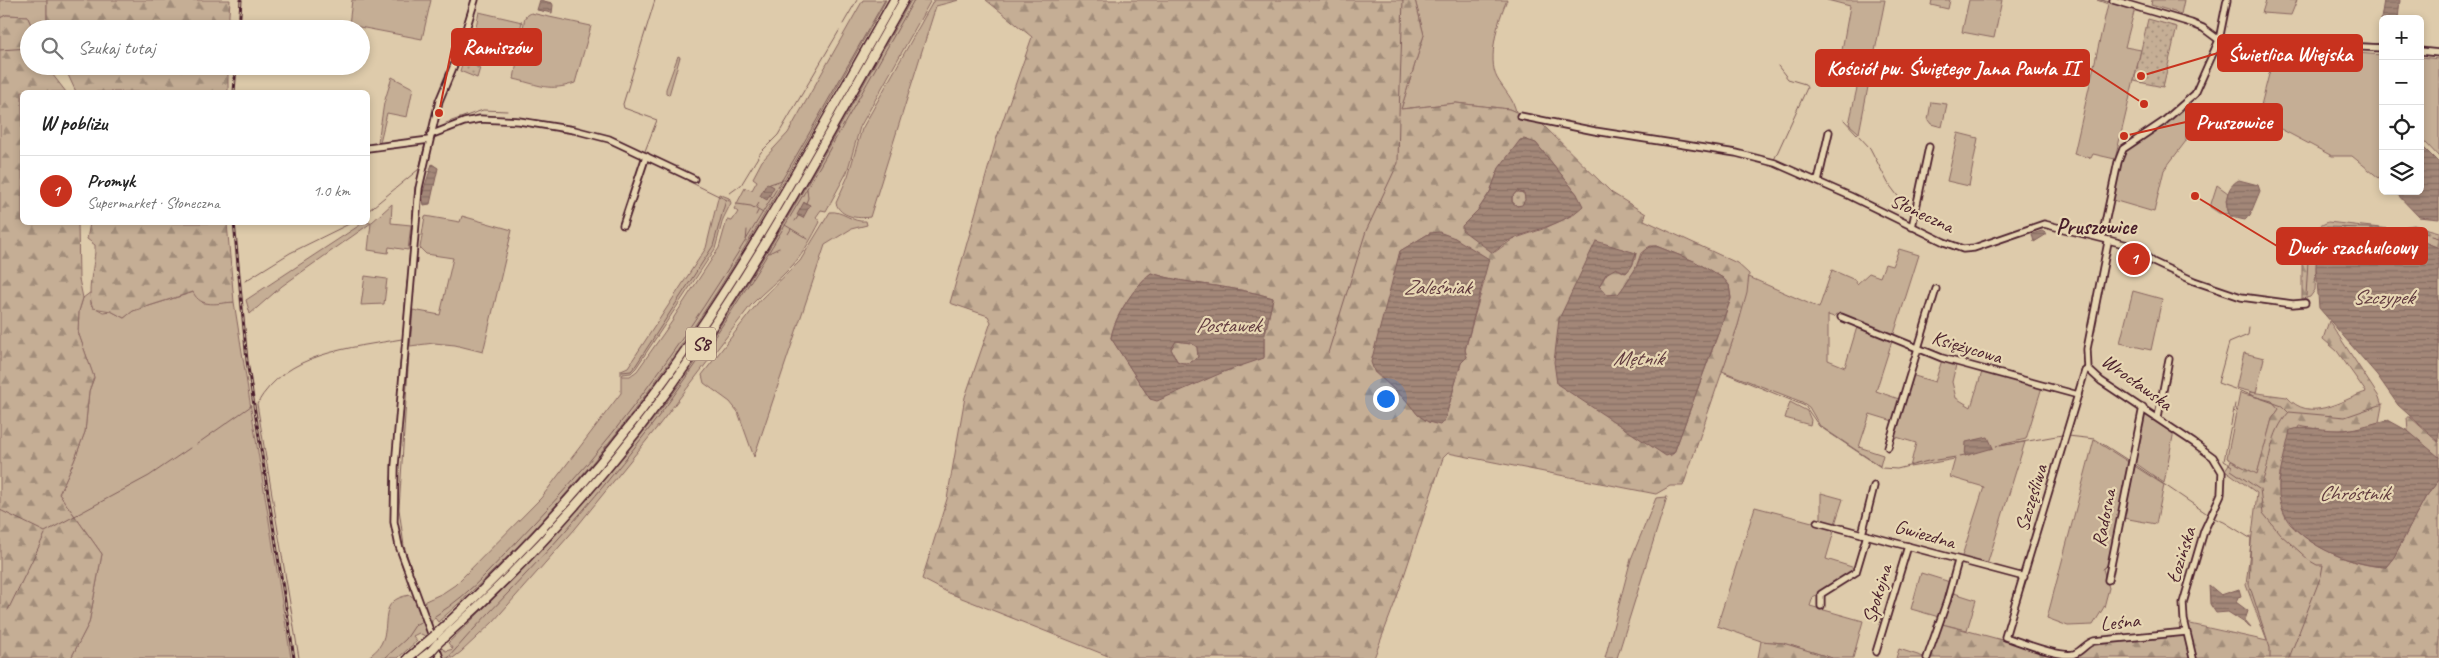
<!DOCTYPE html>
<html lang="pl">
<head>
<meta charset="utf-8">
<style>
  body { margin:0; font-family:Caveat,sans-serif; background:#f6f6f6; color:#222 }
  .controls { position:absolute; right:15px; top:15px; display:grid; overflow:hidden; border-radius:8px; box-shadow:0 2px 8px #0003 }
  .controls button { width:45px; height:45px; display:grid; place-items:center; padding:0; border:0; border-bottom:1px solid #e0e0e0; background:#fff; color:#222; font:25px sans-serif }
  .you { position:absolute; left:1385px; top:398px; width:18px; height:18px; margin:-12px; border:4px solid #fff; border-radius:50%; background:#1a73e8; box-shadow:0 0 0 8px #1a73e833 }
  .badge { display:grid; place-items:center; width:32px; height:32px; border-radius:50%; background:#c8321e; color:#fff; font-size:16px; font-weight:700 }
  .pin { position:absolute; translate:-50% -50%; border:2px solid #fff; box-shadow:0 1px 5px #0006 }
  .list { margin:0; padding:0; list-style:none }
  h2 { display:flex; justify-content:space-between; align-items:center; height:65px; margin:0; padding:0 20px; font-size:21px }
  h2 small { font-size:16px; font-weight:400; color:#767676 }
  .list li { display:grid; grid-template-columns:32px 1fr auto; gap:15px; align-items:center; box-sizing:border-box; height:70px; padding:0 20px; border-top:1px solid #e0e0e0 }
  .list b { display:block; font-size:19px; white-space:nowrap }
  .list p { margin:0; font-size:16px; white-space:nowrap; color:#767676 }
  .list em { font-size:16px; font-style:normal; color:#767676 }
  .icon { flex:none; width:28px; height:28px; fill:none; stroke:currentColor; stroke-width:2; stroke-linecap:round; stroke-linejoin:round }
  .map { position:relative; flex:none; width:2439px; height:658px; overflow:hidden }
  .search { position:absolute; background:#fff; box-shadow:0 2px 8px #0003; left:20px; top:20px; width:350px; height:55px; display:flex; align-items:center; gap:12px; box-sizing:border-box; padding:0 18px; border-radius:28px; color:#767676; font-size:19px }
  .panel { position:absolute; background:#fff; box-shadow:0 2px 8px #0003; left:20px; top:90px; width:350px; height:135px; border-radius:8px }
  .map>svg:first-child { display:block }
</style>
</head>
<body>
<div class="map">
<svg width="2439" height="658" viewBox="0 0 2439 658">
  <defs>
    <pattern id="forest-firs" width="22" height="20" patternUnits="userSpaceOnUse" patternTransform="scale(1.25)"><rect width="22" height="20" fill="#c5ae95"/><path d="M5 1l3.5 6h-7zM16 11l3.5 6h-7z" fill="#a28d7a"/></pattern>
    <pattern id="park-dots" width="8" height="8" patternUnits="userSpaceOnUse" patternTransform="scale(1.25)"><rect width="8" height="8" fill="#c5ae95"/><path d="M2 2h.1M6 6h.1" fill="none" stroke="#a28d7a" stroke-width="1.8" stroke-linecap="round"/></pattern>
    <pattern id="water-rules" width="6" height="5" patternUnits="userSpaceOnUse" patternTransform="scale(1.25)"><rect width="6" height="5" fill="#a38778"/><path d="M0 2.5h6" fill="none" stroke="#876e63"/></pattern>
  </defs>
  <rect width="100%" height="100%" fill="#decbab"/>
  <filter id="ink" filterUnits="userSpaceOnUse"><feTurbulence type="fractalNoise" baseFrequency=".02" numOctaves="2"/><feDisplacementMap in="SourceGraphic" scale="10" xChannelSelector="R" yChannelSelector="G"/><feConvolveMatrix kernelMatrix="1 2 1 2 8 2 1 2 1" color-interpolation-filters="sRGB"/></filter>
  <g filter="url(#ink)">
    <g fill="#c5ae95" stroke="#886660">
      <path d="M0,0h47v29h-14l-6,-13 -21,-1 -6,3z"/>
      <path d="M352,0h79l-9,39 -73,-14z"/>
      <path d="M863,0h23c-51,90 -100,181 -154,268 -81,130 -179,254 -294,354l-3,-4 -3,2c-2,8 6,28 14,31l7,-2 -5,-6c84,-80 163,-165 232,-259 87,-121 157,-254 231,-384h20l-71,127 -13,45 -21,39 -5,-1 -5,7 4,5c-8,15 -16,31 -28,44 -13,14 -28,25 -41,39l-92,120 -84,104 -82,93 -32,30 -8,6h-11l-21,-55 22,-10 12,-8 86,-87 80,-105v-23l7,-3 78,-119 13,-54 10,4 2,5 -8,16 -8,30 -79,119 -5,5 -8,1 -1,2h8l7,-5 36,-51 1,-3 45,-69 8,-28 5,1 6,-9 -4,-3 11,-21 7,2 5,-9 -4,-3 9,-17 26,-28z"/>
      <path d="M934,0h25l-23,6 -66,211c-12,2 -30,0 -34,-14l12,-27 14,-47z"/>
      <path d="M1415,0h92c-9,19 -20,60 -10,78 6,11 17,21 19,34l-7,-3 -53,-6 -55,6 23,-74z"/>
      <path d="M1827,0h58l-26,133 -10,-9 12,-54 -22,-3 11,-61z"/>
      <path d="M1932,0h18l-2,9 -17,-4z"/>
      <path d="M1969,0h33l-8,38 -32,-6z"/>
      <path d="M2097,0h9l29,8 -10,39 16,3 -26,109 -22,-5 -2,4 -17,-4 34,-150z"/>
      <path d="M2152,0h32l-3,14 -30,-9z"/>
      <path d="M2266,0h31l-6,15 -29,-2z"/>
      <path d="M479,12l43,10 -5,20 -42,-10z"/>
      <path d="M531,13l60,13 -16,57c-26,9 -35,2 -61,-4l11,-62z"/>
      <path d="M2276,47l107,8v118l-4,5 -27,-22h-20l-74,-39z"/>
      <path d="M678,56l2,1 -11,38 -3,-1v-5z"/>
      <path d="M2420,57l19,2v98l-13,-14 -6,2z"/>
      <path d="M392,77l21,11 -6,29 -20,-4 -7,29h-2l6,-39z"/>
      <path d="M1931,102l16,2 -5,23 -11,-3 -3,-4z"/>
      <path d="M2186,106v35l-22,29 -10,42 -41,-12 5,-30 9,-20z"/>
      <path d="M1958,133l20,5 -9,48 -22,-5z"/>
      <path d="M2217,185l11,8 -2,8 3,13 -10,-1 -9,-6z"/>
      <path d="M392,204l-1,19 20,2 -3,25 -19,-3 -1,6 -20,-3 3,-27 -89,63 -32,28 -4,-14 117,-77 9,-1z"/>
      <path d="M830,212c12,-2 22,11 36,9l1,4 -16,4 -26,16 -71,212 -16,-45 -8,-10 -26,-19 -2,-8 58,-75 40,-39z"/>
      <path d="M425,216l35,6 2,-6 50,14 -29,122 -28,-7 -21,-2 -24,3 3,-36 27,5 13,-57 -27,-4 -6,-6z"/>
      <path d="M1899,249l20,6 -26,82 -57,-23 -2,3 -6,-2v45l17,7 12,-40 35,14 -16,50 23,8 -6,22 -23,-7 -11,33 24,8 -3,11 -60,-40 -11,-19 -7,-5 -80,-31 16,-46 11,-48 70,31 13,-38 23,10 2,4 12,-11 11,4 5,-13 7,2z"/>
      <path d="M365,276l22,3 -3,25 -23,1z"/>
      <path d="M2133,291l29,8 -11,51 -31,-7z"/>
      <path d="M91,292v13l12,7 8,-1 13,7 9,-7 61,-19 9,11 31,-1 57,356h-220l18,-35 13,-69 -43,-60 15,-33 11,-29 4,-41 5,-13 -16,-46 1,-21 4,-13z"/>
      <path d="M2244,353l20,5 -8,35 -20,-5z"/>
      <path d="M1942,360l14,5 -4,17 4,16 15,9 11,-35 60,15 -16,52 -30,7 29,-4 -38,123 -26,-6 23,-72 -34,-10 5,-18 -45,8 6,-24 -23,-7 18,-61 24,7z"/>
      <path d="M2240,393l32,8 7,8 -7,10 -15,56 -30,-17z"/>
      <path d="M1790,402l17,9 4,9 -1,5 -25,-7z"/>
      <path d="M2144,411l30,20 -10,52 -30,-21z"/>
      <path d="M2094,440l36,23 -20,99 -7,7 6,19 -5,19 -11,18 -25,1 -21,-8z"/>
      <path d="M2133,465l31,20 -8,39 -33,-6z"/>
      <path d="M1821,493l22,6 -8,25 -14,-5z"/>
      <path d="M1667,497l-50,161h-12l26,-99 25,-61z"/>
      <path d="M1755,507l80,21 -9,31 29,9 -1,3 -41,26 -3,9 53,15 -10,37h-21l-49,-15 -22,-2 -44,-15z"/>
      <path d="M1921,573l29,9 -11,35 -28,-8z"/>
      <path d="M1951,592l25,8 -9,30 -25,-6z"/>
      <path d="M410,595l4,3 23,60h-3l-9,-22 -6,-3 -6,3 4,5 -19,17h-31c5,-4 11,-8 14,-14 11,-20 -5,-44 29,-49z"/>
      <path d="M1899,649l28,9h-31z"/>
    </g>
    <g fill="url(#forest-firs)" stroke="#886660" fill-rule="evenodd">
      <path d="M47,0h183l-2,29h-181z"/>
      <path d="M986,0h429l9,35 -23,74 55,-6 53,6 31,13 72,71 34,21 -2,6 93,43 12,11 -2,19 -9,32 -55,161h-13l-14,8 -208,-41 -5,5 -46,139 -23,61h-261l-164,-65 -27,-14 25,-80 18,-102 26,-75 -3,-6 -38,-13 47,-166 35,-100zM1536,143l41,51 -2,20 -32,15 -30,10 -18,13 -33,-26 16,-16 12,-18 9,-24zM1430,233l25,5 5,5 24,39 -19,68 2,7 -6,6 -16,56 -27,-4 -12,-15 -32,-28 26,-121zM1650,246h6l38,15 29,17 6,7 2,14 -57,154 -4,3 -111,-137 18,-34 59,-32c-1,9 -4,15 -11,20 -18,-10 -16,0 -26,13l8,9h11l17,-25 6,-17zM1151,273c40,13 82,12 122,25l-9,40v19l-114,42 -39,-61c3,-21 24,-52 40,-65z"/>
      <path d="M6,15l21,1 6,13h-4v37h17l20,26h-44v130l56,1 1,56 4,19 -4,13 -1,21 16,45 -5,14 -4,41 -11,29 -15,33 43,60 -13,69 -18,35h-71v-640z"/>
      <path d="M64,66h164v26h-152z"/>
      <path d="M2328,222l61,7 25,-4 25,7v16l-15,-6 -33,1 -51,-5 -23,12 -2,40 -5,7 -8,2v-48l-4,-2 8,-22 8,2z"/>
      <path d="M90,223h137l7,79c-16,1 -33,7 -41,-10l-60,19 -9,7 -13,-7 -18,-3c-8,-19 3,-43 2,-63l-8,-6z"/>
      <path d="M2329,321l50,76 3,9 -3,16c-25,10 -53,10 -79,4 -7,17 -19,36 -21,54 -1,13 2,33 11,44 22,24 63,42 96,43l8,-10 31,-59 14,-18v178h-509l12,-34 124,33 29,-15 86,-7 -2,-11 7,-1 81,18 -21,-56 11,-92 -32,-23 6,-9 26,13 15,-55 7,-10 -7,-8 -23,-6 1,-3 37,5c23,26 52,4 79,-5l-29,-41 -14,-12z"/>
      <path d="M1176,341l15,2 6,4 1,10c-6,6 -13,8 -21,4l-6,-12z"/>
      <path d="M2407,417h3l29,26v15l-28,-23 -3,-4z"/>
      <path d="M1761,641l22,2 49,15h-74z"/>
    </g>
    <g fill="url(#park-dots)" stroke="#886660">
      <path d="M2148,19l29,8 -14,60 -29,-6z"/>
      <path d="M463,61l17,7 -3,10 -17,-7z"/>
      <circle cx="1519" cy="199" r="7"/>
    </g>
    <g fill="url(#water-rules)" stroke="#7f5d59" fill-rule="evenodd">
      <path d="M540,0l12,3 1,2 -1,8 -15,-3z"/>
      <path d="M2384,0h16l-2,19h-15v17l-2,-17z"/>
      <path d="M1524,139l12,4 41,51 6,12c-20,19 -47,23 -71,33 -7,3 -13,9 -19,14l-31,-23v-4l16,-16 12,-18 9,-24 21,-28zM1517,191l7,2 1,7 -3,5 -5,1 -5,-4v-5z"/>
      <path d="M2423,147l16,16v56l-20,-2 -25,-26h26v-43z"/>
      <path d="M432,164l6,4 -8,36 -6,1 -2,-10z"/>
      <path d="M2239,180l19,5 2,6 -10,24 -5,5 -14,-3c-8,-12 -5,-31 8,-37z"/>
      <path d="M767,183l7,4 -7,13 -7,-4z"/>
      <path d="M804,202l6,3 -7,13 -6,-3z"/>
      <path d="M2042,231l5,3 -13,8 -2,-8z"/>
      <path d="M1439,232l16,6 34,21 -24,91 2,7 -6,6 -16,56 -5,6 -12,-3 -10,-7 -12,-15 -32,-29 -3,-9 29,-111 30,-18z"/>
      <path d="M2327,237l64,6 33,-1 15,6v194l-41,-37 -21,-30 -58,-67 -3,-41 1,-17 5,-10z"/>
      <path d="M1596,241l40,12 -4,13 -6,7 -10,-5 -10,6 -7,12 8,9 11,-1c4,-4 12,-17 16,-23 7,-11 6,-25 22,-25l38,15 29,17 6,7 2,13 -57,155 -8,3 -109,-72 -3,-22 5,-43z"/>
      <path d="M1151,273c40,13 82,12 122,25l-9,40v20l-38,13 -69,30 -7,-2 -39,-61c3,-21 24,-52 40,-65zM1176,341l15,2 6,4 1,10c-6,6 -13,8 -21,4l-6,-12z"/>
      <path d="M2388,420l20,11 31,26v23l-14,18 -31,59 -8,10c-39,-2 -104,-28 -107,-73 -1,-21 7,-43 11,-64 13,-5 38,1 55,0 15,-2 28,-7 43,-10z"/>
      <path d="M1988,437l5,11 -28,8 1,-14z"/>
      <path d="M2209,585l12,10 18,-6 2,7 -3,1 -2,5 12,9 -3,9 6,7 -23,-15 -12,1 -6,-9z"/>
    </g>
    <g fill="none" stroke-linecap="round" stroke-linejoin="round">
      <g stroke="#7f5d59" stroke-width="1">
        <path d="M2101,0l39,11"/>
        <path d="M843,24l14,-24"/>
        <path d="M2302,40l37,1"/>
        <path d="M2345,42l38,2"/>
        <path d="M2420,48l19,2"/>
        <path d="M0,50l29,-2"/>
        <path d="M1399,115l4,-115"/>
        <path d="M1844,120l26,28 18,35 24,32"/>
        <path d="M446,123l37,-13 24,1"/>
        <path d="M645,151l12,-31 -33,-12 -1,-4 32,-104"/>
        <path d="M1774,160l33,-72 -2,-4 -17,-5 -10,-13"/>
        <path d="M688,181l41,20"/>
        <path d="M770,184l12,-4"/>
        <path d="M730,193l11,-8 20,-33 17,-17 61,-104"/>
        <path d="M806,203l2,-5 -1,-9"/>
        <path d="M737,204l14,2 12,7"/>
        <path d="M756,208l3,-5"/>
        <path d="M368,211l51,-42 6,-25"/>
        <path d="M756,215l2,-4"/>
        <path d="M795,221l4,-6"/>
        <path d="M785,225l23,14"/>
        <path d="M788,234l3,-5"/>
        <path d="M2432,236l7,2"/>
        <path d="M746,242l1,-12"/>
        <path d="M769,253l10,-5"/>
        <path d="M408,271l7,-84"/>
        <path d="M245,281l45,-28 63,-31"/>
        <path d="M2306,296l3,-53 3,-8 10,-8 89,2 17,5"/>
        <path d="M2249,328l-1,7 -19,8 -11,40 64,23 6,6"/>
        <path d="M409,353l-10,156 5,37 15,45"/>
        <path d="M1328,353l38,-122 32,-68 1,-45"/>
        <path d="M622,372l9,-1 5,-6 77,-119 13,-46"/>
        <path d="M1725,373l80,33 14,20 63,42 15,1 35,-9"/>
        <path d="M2068,436l27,3 34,22"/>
        <path d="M197,444l54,-38"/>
        <path d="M2000,446l62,-11"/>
        <path d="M394,449l13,-168"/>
        <path d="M1960,456l5,-1"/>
        <path d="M1936,460l20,-3"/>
        <path d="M2134,464l75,51"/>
        <path d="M392,468c-4,50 0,71 17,118"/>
        <path d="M2232,468v-2l-8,-5 11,-57"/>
        <path d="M2231,470l28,19"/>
        <path d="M2262,483c10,-26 7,-48 27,-71l56,5 38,-13"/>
        <path d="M2260,489l3,24 17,21 30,27 7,4h6l-2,11 -32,82"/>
        <path d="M0,510l45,22 104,-56 41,-28"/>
        <path d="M2214,518l10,4 26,16"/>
        <path d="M2251,536l-2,48 21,64v10"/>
        <path d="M8,610l37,-76"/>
        <path d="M435,616c38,-23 68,-61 99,-93 147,-153 246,-339 351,-523"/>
        <path d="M299,658l-42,-254c29,-52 93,-56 145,-65"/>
        <path d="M385,658l21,-19 10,-15 5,-2"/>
        <path d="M448,658c29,-34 61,-65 91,-98 39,-42 75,-86 110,-131 102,-134 182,-282 265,-429"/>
      </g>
      <defs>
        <g id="minor">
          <path d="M2113,0l78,23 12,5 16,12"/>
          <path d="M2219,40l164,8"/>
          <path d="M2420,51l19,2"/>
          <path d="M1520,116l75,15 141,22 39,10 75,33 94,46 19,7 11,-1 70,-24 88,22 21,16 41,19 47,16 52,7 12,-1"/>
          <path d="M430,135l34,-13 16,-3 39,2 55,9 35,9 85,40"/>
          <path d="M368,148l61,-8"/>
          <path d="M1818,181l11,-49"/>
          <path d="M623,225l23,-69"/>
          <path d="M1912,227l17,-80"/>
          <path d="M2102,237l16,-75 5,-13 40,-27 32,-28 24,-54 8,-40"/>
          <path d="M2108,242l-21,107 1,20 13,12 93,62 19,14 9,15 -1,22 -17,37 -21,72 1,17 9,38"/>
          <path d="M1841,317l101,41 136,37"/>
          <path d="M2088,369l-3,2 -80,266c16,5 55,21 69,17 8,-3 12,-11 20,-13l92,-9"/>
          <path d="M2158,417l11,-58"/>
          <path d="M1888,447l48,-158"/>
          <path d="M1817,522l207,55"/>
          <path d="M1862,534l12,-48"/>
          <path d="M2108,580l35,-173"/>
          <path d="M1821,606v-12l35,-22 11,-37"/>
          <path d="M1876,652l32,-106"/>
          <path d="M440,658l-41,-112 -5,-24 1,-56 24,-278 20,-87 18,-43 18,-58"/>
          <path d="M1927,658l20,-57 11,-40"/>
        </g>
        <g id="highway">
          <path d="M435,635c85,-78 163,-163 230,-256 87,-120 156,-251 229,-379"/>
          <path d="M438,643c99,-88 187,-188 262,-298 75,-110 138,-229 204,-345"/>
          <path d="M408,658l19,-16"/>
          <path d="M422,658l9,-7"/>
        </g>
      </defs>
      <use href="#minor" stroke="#4a1f2b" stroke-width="9"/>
      <use href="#highway" stroke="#4a1f2b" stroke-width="11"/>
      <use href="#minor" stroke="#e7d6b3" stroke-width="5.5"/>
      <use href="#highway" stroke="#e7d6b3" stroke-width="8"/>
      <defs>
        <g id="rail">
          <path d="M239,29l2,-29"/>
          <path d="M234,92l2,-26"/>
          <path d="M234,222l13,139 47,297"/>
        </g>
      </defs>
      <use href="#rail" stroke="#4a1f2b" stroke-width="3"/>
      <use href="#rail" stroke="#e7d6b3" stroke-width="1" stroke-dasharray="4" stroke-linecap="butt"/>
      <defs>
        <g id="highway-bridge">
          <path d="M427,642l8,-7"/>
          <path d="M431,651l7,-8"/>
        </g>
      </defs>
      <use href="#highway-bridge" stroke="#4a1f2b" stroke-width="11" stroke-linecap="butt"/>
      <use href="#highway-bridge" stroke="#e7d6b3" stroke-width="8"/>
    </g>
  </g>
  <g text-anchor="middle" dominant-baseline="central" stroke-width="4.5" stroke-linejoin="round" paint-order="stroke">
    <rect fill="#e7d6b3" stroke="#795654" stroke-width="1" x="686" y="327.5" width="30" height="33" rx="4"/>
    <g font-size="19" font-weight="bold" fill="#4a1f2b">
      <text x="701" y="344">S8</text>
    </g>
    <g font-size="20" fill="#4a1f2b" stroke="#e7d6b3">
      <text transform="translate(1922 213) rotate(25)">Słoneczna</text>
      <text transform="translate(1967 347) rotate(17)">Księżycowa</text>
      <text transform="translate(2137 382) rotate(36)">Wrocławska</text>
      <text transform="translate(2031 498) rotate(-73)">Szczęśliwa</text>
      <text transform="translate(2104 518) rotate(-79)">Radosna</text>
      <text transform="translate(1925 534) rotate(16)">Gwiezdna</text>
      <text transform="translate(2181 555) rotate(-72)">Łozińska</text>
      <text transform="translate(1877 594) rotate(-73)">Spokojna</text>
      <text transform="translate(2120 622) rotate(-6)">Leśna</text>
    </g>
    <g font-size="21" font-style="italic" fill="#60393e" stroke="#e7d6b3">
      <text x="1437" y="287">Zaleśniak</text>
      <text x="2383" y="297">Szczypek</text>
      <text x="1228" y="325">Postawek</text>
      <text x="1638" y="358">Mętnik</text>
      <text x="2354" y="493">Chróstnik</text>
    </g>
    <g font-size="22" font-weight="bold" fill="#4a1f2b" stroke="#e7d6b3">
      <text x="2096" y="227">Pruszowice</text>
    </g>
  </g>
  <path fill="none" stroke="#c8321e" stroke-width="2" d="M439 113L452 47M2141 76L2218 53M2144 104L2089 68M2124 136L2186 122M2195 196L2277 246"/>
  <g fill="#c8321e" stroke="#e7d6b3" stroke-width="2">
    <circle cx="439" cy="113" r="5"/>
    <circle cx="2141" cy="76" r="5"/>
    <circle cx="2144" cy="104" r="5"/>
    <circle cx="2124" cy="136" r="5"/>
    <circle cx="2195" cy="196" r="5"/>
  </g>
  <g fill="#c8321e" stroke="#c8321e" stroke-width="2">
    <rect x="452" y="29" width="89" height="36" rx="5"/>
    <rect x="2218" y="35" width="144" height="36" rx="5"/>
    <rect x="1816" y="50" width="273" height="36" rx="5"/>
    <rect x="2186" y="104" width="96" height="36" rx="5"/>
    <rect x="2277" y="228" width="150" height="36" rx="5"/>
  </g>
  <g font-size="21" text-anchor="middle" font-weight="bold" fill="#fff">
    <text x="497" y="54">Ramiszów</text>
    <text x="2290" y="61">Świetlica Wiejska</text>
    <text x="1953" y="75">Kościół pw. Świętego Jana Pawła II</text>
    <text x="2234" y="129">Pruszowice</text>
    <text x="2352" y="254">Dwór szachulcowy</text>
  </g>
</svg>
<div class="controls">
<button>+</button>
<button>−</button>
<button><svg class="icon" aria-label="locate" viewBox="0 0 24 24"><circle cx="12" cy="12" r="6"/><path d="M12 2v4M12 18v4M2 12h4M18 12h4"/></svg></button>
<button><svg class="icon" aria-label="layers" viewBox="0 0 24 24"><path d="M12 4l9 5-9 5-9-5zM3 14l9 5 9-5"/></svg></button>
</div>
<div class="you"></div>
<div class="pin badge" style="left:2134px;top:259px">1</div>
<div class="search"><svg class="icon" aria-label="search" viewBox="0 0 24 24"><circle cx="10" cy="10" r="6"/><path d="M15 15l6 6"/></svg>Szukaj tutaj</div>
<section class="panel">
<h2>W pobliżu<small></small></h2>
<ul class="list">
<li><span class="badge">1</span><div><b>Promyk</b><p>Supermarket · Słoneczna</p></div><em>1.0 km</em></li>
</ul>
</section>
</div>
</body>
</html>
